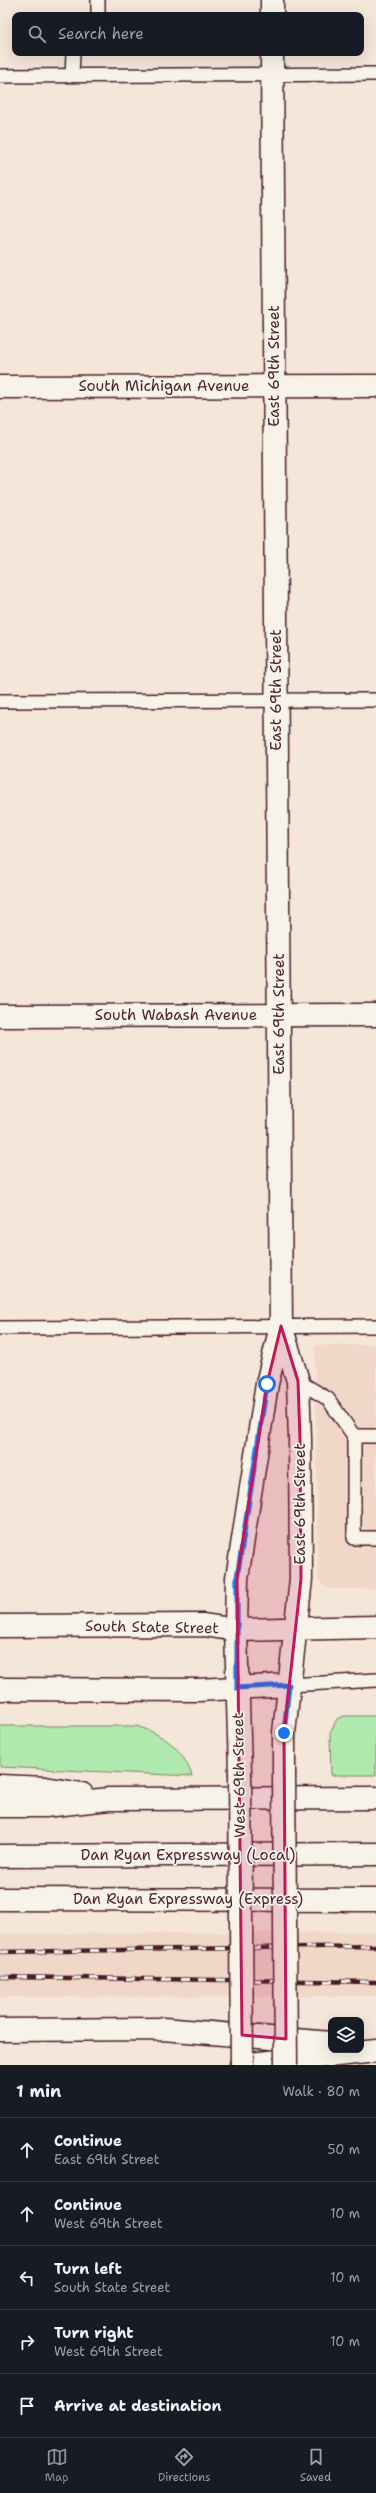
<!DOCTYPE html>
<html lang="en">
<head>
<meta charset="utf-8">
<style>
  body { margin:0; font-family:"Shantell Sans",sans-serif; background:#242831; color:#f1f3f6 }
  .controls { position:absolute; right:12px; bottom:12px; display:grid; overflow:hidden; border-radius:8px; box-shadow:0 4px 16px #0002 }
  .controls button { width:36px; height:36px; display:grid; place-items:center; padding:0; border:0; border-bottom:1px solid #363941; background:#171b24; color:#f1f3f6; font:20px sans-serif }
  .stop { position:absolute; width:12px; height:12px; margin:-9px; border:3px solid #1a73e8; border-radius:50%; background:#fff }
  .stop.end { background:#1a73e8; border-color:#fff; box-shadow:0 1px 4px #0008 }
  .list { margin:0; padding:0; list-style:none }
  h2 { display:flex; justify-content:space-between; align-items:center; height:52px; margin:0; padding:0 16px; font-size:17px }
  h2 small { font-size:13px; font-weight:400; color:#9ea1a6 }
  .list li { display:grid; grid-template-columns:26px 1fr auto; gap:12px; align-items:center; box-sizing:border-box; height:64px; padding:0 16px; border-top:1px solid #363941 }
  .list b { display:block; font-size:15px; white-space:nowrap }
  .list p { margin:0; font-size:13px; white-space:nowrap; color:#9ea1a6 }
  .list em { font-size:13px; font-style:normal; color:#9ea1a6 }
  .icon { flex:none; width:22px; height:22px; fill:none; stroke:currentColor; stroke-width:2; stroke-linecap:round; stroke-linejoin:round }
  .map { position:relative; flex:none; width:376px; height:2065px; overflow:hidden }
  .search { position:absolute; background:#171b24; box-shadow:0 4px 16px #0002; left:12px; right:12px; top:12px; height:44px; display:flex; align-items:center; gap:10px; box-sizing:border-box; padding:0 14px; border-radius:8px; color:#9ea1a6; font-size:15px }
  .sheet { height:372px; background:#171b24 }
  nav { display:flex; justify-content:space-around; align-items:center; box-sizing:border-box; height:56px; border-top:1px solid #363941; background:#171b24; font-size:11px; color:#9ea1a6 }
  nav a { display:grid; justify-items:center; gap:2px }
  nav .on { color:#8c9099 }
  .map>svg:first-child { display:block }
</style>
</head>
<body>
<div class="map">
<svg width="376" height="2065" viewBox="0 0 376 2065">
  <rect width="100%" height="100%" fill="#f4e6d9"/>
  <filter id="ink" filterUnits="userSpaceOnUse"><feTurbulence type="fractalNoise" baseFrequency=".025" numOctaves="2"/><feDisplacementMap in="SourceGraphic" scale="8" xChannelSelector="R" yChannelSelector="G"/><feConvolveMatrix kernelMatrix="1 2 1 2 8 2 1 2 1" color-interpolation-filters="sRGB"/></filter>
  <g filter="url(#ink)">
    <g fill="#f1d7c8">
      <path d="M315,1345h61v244h-46l-7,-4 -5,-6z"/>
      <path d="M376,1932v64l-376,1v-63z"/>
    </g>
    <g fill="#afe9ad" stroke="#7c846c">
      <path d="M344,1716h32v59h-45l-1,-42 7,-14z"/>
      <path d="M0,1726h136c27,8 47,22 56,50l-192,-9z"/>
    </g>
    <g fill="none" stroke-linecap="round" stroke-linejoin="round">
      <defs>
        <g id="lane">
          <path d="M98,0v15"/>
          <path d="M72,75l1,-22"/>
          <path d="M0,76l376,-2"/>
          <path d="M0,701l376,-1"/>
          <path d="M0,1328l376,-2"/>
          <path d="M298,1381l30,18 26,37"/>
          <path d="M376,1436h-22v102h22"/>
          <path d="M289,1685l87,-5"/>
        </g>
        <g id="street">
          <path d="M0,387l376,-1"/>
          <path d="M0,1016l376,-1"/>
        </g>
        <g id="secondary">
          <path d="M272,0v15"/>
          <path d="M281,1326l17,55 2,58 1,140 -17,154v39"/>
          <path d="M0,1626l204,-1 32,5 140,-3"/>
          <path d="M0,1689l198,1 91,-5"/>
          <path d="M240,1773l-4,-143 1,-52 30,-194 14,-58 -9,-1273"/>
        </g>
        <g id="highway">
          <path d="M0,1786l45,2 37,6"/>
          <path d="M0,1806h45l64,-7 267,-1"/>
          <path d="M0,1856l376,-2"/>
          <path d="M0,1899l376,1"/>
          <path d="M0,2030l163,-1 168,14"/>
          <path d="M241,2065l135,-14"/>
        </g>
      </defs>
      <use href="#lane" stroke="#4a1f2b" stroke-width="16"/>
      <use href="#street" stroke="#4a1f2b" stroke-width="25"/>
      <use href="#secondary" stroke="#4a1f2b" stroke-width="25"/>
      <use href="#highway" stroke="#4a1f2b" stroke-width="25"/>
      <use href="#lane" stroke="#f7f3e8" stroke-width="13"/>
      <use href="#street" stroke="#f7f3e8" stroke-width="22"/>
      <use href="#secondary" stroke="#f7f3e8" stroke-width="22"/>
      <use href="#highway" stroke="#f7f3e8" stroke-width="22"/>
      <defs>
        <g id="rail">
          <path d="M0,1952l376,-6"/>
          <path d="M0,1977l376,5"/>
        </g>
      </defs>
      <use href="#rail" stroke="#4a1f2b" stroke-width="4.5"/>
      <use href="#rail" stroke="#f7f3e8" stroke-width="3" stroke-dasharray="9" stroke-linecap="butt"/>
      <defs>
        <g id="secondary-bridge">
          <path d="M284,1772l2,293"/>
          <path d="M240,1773l2,292"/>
        </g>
      </defs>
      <use href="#secondary-bridge" stroke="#4a1f2b" stroke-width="25" stroke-linecap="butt"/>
      <use href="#secondary-bridge" stroke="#f7f3e8" stroke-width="22"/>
    </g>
  </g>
  <g fill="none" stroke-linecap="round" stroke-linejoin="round" filter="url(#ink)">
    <path stroke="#1a73e8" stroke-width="5" d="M267,1384l-30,194v110l52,-3 -5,48"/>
  </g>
  <path fill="#c2185b" fill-opacity="0.2" stroke="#c2185b" stroke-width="3" stroke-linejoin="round" d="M281,1326l17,55 2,58 1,140 -17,154 2,306 -44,-4 -5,-457 30,-194z"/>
  <g text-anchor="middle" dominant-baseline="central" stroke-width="3.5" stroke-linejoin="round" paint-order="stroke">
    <g font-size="15" fill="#4a1f2b" stroke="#f7f3e8">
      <text transform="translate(274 366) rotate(-90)">East 69th Street</text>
      <text x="164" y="386">South Michigan Avenue</text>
      <text transform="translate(276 690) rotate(-90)">East 69th Street</text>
      <text transform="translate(279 1014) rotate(-90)">East 69th Street</text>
      <text x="176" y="1015">South Wabash Avenue</text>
      <text transform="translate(300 1504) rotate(-90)">East 69th Street</text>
      <text transform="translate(152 1627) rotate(1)">South State Street</text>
      <text transform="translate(239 1775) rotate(-91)">West 69th Street</text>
      <text x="188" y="1855">Dan Ryan Expressway (Local)</text>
      <text x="188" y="1899">Dan Ryan Expressway (Express)</text>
    </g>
  </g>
</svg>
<div class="controls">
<button><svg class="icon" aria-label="layers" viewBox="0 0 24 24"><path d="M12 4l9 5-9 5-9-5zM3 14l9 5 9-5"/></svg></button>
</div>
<div class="stop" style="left:267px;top:1384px"></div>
<div class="stop end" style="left:284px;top:1733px"></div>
<div class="search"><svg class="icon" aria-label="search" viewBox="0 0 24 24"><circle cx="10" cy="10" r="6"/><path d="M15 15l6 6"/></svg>Search here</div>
</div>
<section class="sheet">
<h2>1 min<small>Walk · 80 m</small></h2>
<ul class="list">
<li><svg class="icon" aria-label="ahead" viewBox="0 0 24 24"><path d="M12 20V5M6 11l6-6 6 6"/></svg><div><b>Continue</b><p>East 69th Street</p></div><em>50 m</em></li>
<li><svg class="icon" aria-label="ahead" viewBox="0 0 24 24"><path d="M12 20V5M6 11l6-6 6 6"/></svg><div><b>Continue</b><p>West 69th Street</p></div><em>10 m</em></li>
<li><svg class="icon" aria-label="left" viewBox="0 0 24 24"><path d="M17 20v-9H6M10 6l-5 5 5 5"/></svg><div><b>Turn left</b><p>South State Street</p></div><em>10 m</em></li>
<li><svg class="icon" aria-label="right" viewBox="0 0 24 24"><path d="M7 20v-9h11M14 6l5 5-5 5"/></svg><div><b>Turn right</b><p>West 69th Street</p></div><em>10 m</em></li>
<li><svg class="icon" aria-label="arrive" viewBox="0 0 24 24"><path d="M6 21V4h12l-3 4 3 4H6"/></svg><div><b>Arrive at destination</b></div></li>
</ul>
</section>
<nav>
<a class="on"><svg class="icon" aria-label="map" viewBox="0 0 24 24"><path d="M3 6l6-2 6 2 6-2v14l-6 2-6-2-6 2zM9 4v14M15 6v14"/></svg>Map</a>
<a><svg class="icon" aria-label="directions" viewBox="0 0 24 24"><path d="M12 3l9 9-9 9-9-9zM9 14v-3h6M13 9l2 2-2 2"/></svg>Directions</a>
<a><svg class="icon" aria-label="saved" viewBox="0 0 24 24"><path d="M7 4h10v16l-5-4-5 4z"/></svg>Saved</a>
</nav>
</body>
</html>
